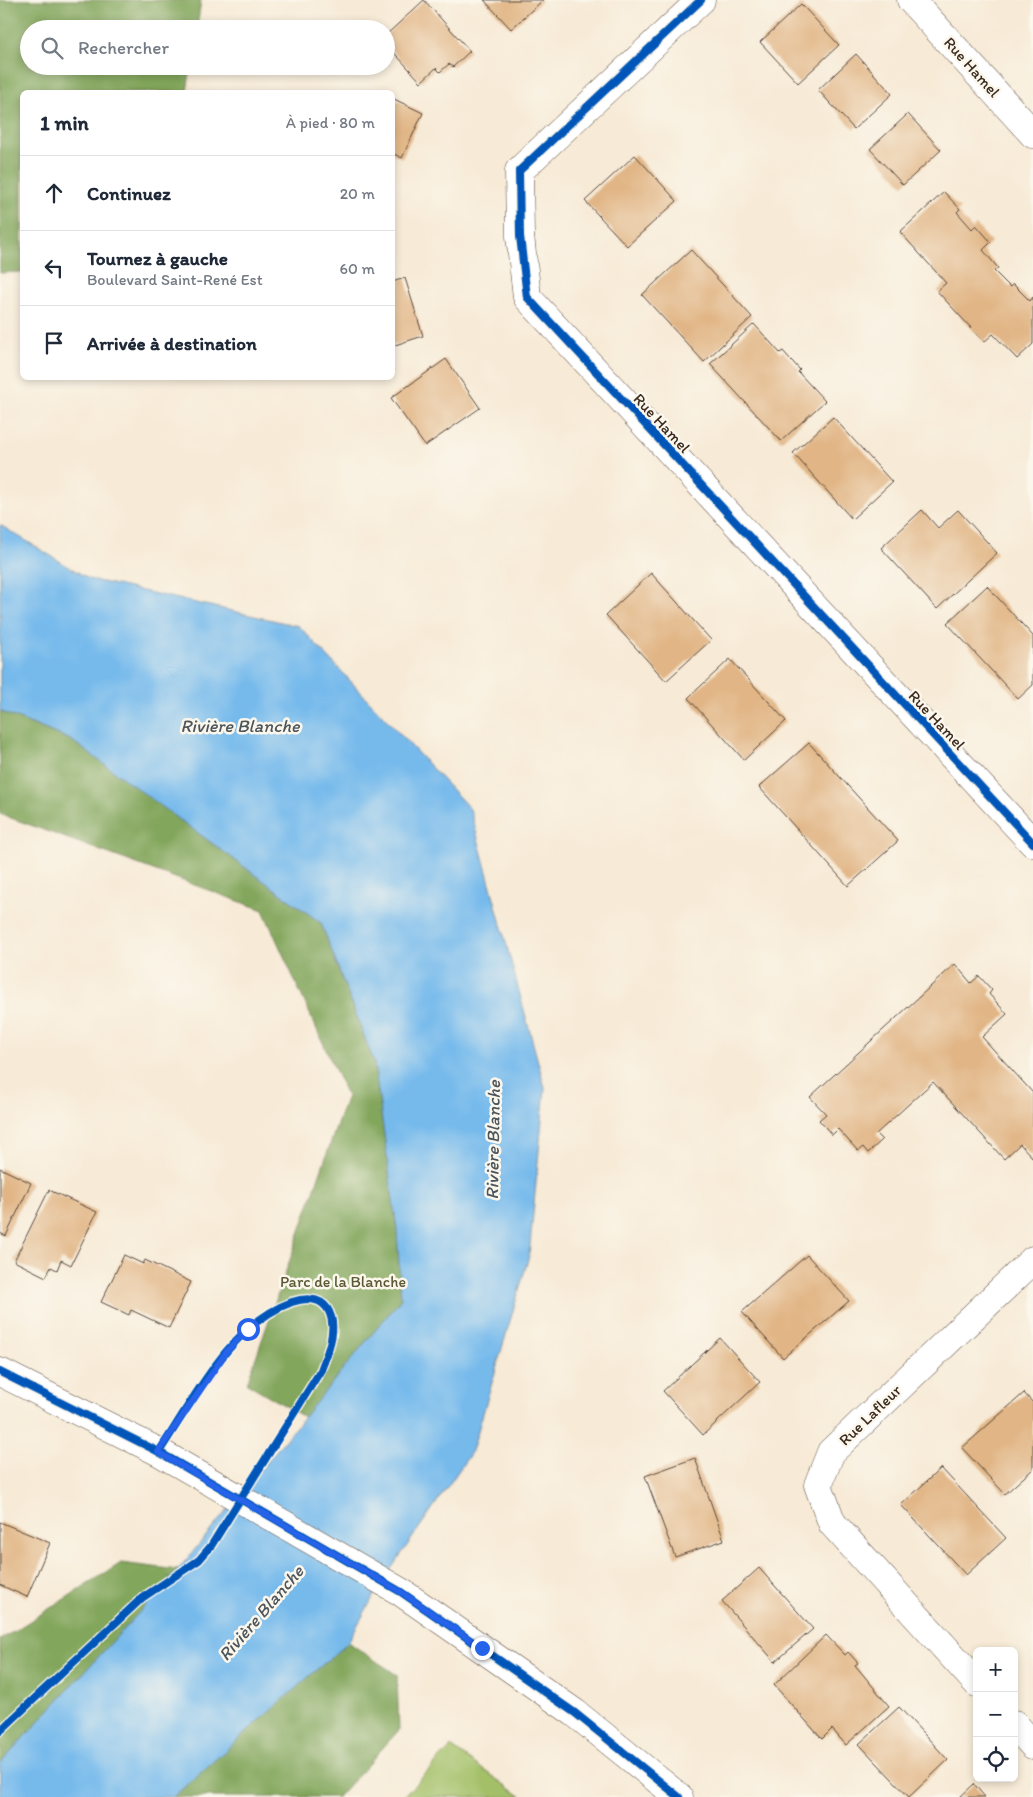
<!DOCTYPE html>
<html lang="fr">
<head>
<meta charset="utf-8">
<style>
  body { margin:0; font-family:Itim,sans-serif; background:#f2f2f3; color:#1f2937 }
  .controls { position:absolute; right:15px; bottom:15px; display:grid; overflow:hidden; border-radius:8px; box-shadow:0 2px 8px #0003 }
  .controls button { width:45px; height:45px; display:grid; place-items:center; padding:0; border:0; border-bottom:1px solid #e0e1e3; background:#fff; color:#1f2937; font:25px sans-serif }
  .stop { position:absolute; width:15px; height:15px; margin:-11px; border:4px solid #2563eb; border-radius:50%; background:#fff }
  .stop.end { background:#2563eb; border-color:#fff; box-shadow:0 1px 5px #0008 }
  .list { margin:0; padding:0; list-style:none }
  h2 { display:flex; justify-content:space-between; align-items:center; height:65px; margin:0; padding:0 20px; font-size:21px }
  h2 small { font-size:16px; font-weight:400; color:#747a83 }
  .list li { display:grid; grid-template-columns:32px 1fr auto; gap:15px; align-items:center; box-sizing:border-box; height:75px; padding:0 20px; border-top:1px solid #e0e1e3 }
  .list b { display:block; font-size:19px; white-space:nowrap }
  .list p { margin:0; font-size:16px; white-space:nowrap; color:#747a83 }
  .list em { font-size:16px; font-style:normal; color:#747a83 }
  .icon { flex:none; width:28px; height:28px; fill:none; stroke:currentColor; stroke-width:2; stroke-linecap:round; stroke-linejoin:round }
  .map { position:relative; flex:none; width:1033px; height:1797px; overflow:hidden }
  .search { position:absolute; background:#fff; box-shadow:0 2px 8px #0003; left:20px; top:20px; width:375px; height:55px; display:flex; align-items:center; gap:12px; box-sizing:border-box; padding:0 18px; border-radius:28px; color:#747a83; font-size:19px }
  .panel { position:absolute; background:#fff; box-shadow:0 2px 8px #0003; left:20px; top:90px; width:375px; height:290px; border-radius:8px }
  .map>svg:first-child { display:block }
</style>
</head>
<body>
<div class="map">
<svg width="1033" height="1797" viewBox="0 0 1033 1797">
  <rect width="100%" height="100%" fill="#fbf7ec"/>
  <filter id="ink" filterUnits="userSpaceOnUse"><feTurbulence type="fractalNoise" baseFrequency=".02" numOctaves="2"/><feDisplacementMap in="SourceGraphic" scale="10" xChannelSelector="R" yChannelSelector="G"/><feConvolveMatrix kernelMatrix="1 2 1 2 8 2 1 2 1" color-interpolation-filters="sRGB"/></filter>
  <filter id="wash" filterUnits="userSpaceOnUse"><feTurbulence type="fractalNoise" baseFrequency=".0096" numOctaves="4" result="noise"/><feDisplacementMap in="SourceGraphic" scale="20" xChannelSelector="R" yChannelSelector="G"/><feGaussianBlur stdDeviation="1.12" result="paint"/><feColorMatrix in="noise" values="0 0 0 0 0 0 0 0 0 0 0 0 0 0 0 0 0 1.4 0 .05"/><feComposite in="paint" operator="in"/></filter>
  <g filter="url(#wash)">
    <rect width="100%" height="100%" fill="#f7ead6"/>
    <path fill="#a3c067" stroke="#6f7542" d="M451,1747l71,50h-119z"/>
    <g fill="#82a65c" stroke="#5e683d">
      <path d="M0,0h201l-4,29h-168v37h162l-4,26h-165v180l-22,1z"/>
      <path d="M0,711l71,29 250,183 53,139 23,167 4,70 -97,118 -57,-34 100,-287 -84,-186 -263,-96z"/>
      <path d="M121,1563l57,7 -178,194v-124z"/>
      <path d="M348,1642l49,33 2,55 -61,67h-165z"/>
    </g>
    <path fill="#76baec" stroke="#587285" d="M0,525l89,54 210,47 171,183 75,279 -16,168 -57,195 -92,134 -32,57 -175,155h-173v-33l178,-194 223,-271 -4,-70 -23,-167 -53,-139 -250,-183 -71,-29z"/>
    <g id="blocks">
      <g fill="#e1b585">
        <path d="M424,0l46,51 -17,16 -4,-3 -9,8 -4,-4 -15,14 -35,-38v-9z"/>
        <path d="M484,0h59l-32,29z"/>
        <path d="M801,4l38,41 -41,38 -38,-41z"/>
        <path d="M856,54l36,40 -38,35 -36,-39z"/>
        <path d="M392,98l31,15 -21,45 -10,-5z"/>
        <path d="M908,114l33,36 -38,35 -33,-36z"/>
        <path d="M635,155l42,46 -50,45 -42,-45z"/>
        <path d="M944,192l16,17 -3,3 15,17 4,-4 15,17 -8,8 15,18 -4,3 16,16 3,-3 17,17 3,-4v47l-16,15 -24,-25 -9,8 -47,-51 9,-8 -46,-51z"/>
        <path d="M691,250l61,67 -48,45 -62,-67z"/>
        <path d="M405,278l18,58 -31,10v-64z"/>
        <path d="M754,324l26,29 3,-2 17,19 -2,2 27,29 -44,40 -71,-77z"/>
        <path d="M446,359l34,49 -55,38 -34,-48z"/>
        <path d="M833,417l59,65 -40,37 -59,-66z"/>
        <path d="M922,510l16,18 20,-18 39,43 -60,56 -56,-61z"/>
        <path d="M651,573l60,67 -45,41 -60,-66z"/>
        <path d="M987,586l46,50v49l-15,14 -71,-76z"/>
        <path d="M730,659l56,62 -42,39 -56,-62z"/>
        <path d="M809,743l89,98 -50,45 -89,-99z"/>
        <path d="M955,964l16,19 8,-7 13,14 -3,4 18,20 -25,23 51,56v65l-13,-14 -16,15 -71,-77 -57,52 6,6 -14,13 -5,-6 -5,4 -20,-22 -6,6 -13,-15 7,-6 -16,-17z"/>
        <path d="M0,1168l31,15 -25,53 -6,-3z"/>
        <path d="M49,1190l48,22 -26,53 -10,-5 -4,10 -6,-3 -5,10 -32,-16z"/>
        <path d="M124,1255l19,9 2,-4 46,22 -22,46 -38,-18 -2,5 -28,-13z"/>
        <path d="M807,1255l42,46 -66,57 -41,-46z"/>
        <path d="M720,1338l40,44 -57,53 -40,-44z"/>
        <path d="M1024,1393l9,10v66l-28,25 -43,-46z"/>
        <path d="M695,1458l29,82 -49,17 -30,-81z"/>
        <path d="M941,1468l65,70 -40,37 -65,-70z"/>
        <path d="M0,1522l50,21 -23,54 -27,-12z"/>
        <path d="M759,1568l54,61 -38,33 -53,-61z"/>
        <path d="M826,1635l19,20 3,-3 10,11 -3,2 34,41 -43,39 -14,-16 -10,10 -48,-54z"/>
        <path d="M899,1707l49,53 -39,37 -50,-53z"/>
        <path d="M974,1784l11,13h-25z"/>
      </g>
    </g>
  </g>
  <g filter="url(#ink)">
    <use href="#blocks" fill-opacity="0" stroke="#57473a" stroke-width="1"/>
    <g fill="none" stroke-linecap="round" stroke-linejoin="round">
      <defs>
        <g id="minor">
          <path d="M701,0l-182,171 1,65 7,61 506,546"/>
          <path d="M911,0l122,134"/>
          <path d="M0,1372l159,80 242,140 174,121 104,84"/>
          <path d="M977,1683l-145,-160 -14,-38 13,-33 202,-192"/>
          <path d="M1014,1724l19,21"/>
        </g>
      </defs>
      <use href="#minor" stroke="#57473a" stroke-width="29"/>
      <use href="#minor" stroke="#fff" stroke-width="28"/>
      <defs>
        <g id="cycleway">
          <path d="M701,0l-182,171 1,65 7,61 506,546"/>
          <path d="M0,1372l159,80 242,140 174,121 104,84"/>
          <path d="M0,1731l142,-133 57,-38 12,-14 110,-176c7,-19 18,-44 6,-62 -8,-11 -23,-10 -35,-6 -63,23 -98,97 -133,150"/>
        </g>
      </defs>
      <use href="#cycleway" stroke="#fbf7ec" stroke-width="11"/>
      <use href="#cycleway" stroke="#0057b8" stroke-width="8"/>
    </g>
  </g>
  <g fill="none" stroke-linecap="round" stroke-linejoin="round" filter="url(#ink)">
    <path stroke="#2563eb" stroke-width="6" d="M248,1329l-21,22 -69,101 243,140 81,56"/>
  </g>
  <g text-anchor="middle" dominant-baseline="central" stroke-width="5" stroke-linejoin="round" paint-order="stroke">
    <g font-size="16" fill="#3b2a1e" stroke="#fbf7ec">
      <text transform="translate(972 67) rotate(48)">Rue Hamel</text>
      <text transform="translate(662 423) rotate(47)">Rue Hamel</text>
      <text transform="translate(937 720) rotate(47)">Rue Hamel</text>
      <text transform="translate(870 1415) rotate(-44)">Rue Lafleur</text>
    </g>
    <g font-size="16" fill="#5a5734" stroke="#fbf7ec">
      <text x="343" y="1281">Parc de la Blanche</text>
    </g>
    <g font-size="18" font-style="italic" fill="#4d555c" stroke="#fbf7ec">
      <text x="240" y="726">Rivière Blanche</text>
      <text transform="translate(493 1140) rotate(-89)">Rivière Blanche</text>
      <text transform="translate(261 1613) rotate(-49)">Rivière Blanche</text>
    </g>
  </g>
</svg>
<div class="controls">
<button>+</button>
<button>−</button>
<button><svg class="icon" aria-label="locate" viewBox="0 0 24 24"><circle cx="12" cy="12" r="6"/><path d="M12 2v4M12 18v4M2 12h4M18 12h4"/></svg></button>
</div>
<div class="stop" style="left:248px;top:1329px"></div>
<div class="stop end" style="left:482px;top:1648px"></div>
<div class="search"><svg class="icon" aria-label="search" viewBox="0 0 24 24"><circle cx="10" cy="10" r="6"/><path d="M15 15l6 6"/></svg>Rechercher</div>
<section class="panel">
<h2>1 min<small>À pied · 80 m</small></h2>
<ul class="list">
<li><svg class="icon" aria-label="ahead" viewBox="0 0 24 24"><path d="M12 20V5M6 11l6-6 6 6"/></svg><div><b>Continuez</b></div><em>20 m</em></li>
<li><svg class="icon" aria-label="left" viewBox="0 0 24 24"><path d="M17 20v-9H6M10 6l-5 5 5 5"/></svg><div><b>Tournez à gauche</b><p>Boulevard Saint-René Est</p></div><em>60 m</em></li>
<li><svg class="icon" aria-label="arrive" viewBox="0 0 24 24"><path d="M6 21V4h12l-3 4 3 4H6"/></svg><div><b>Arrivée à destination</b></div></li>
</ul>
</section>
</div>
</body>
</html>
